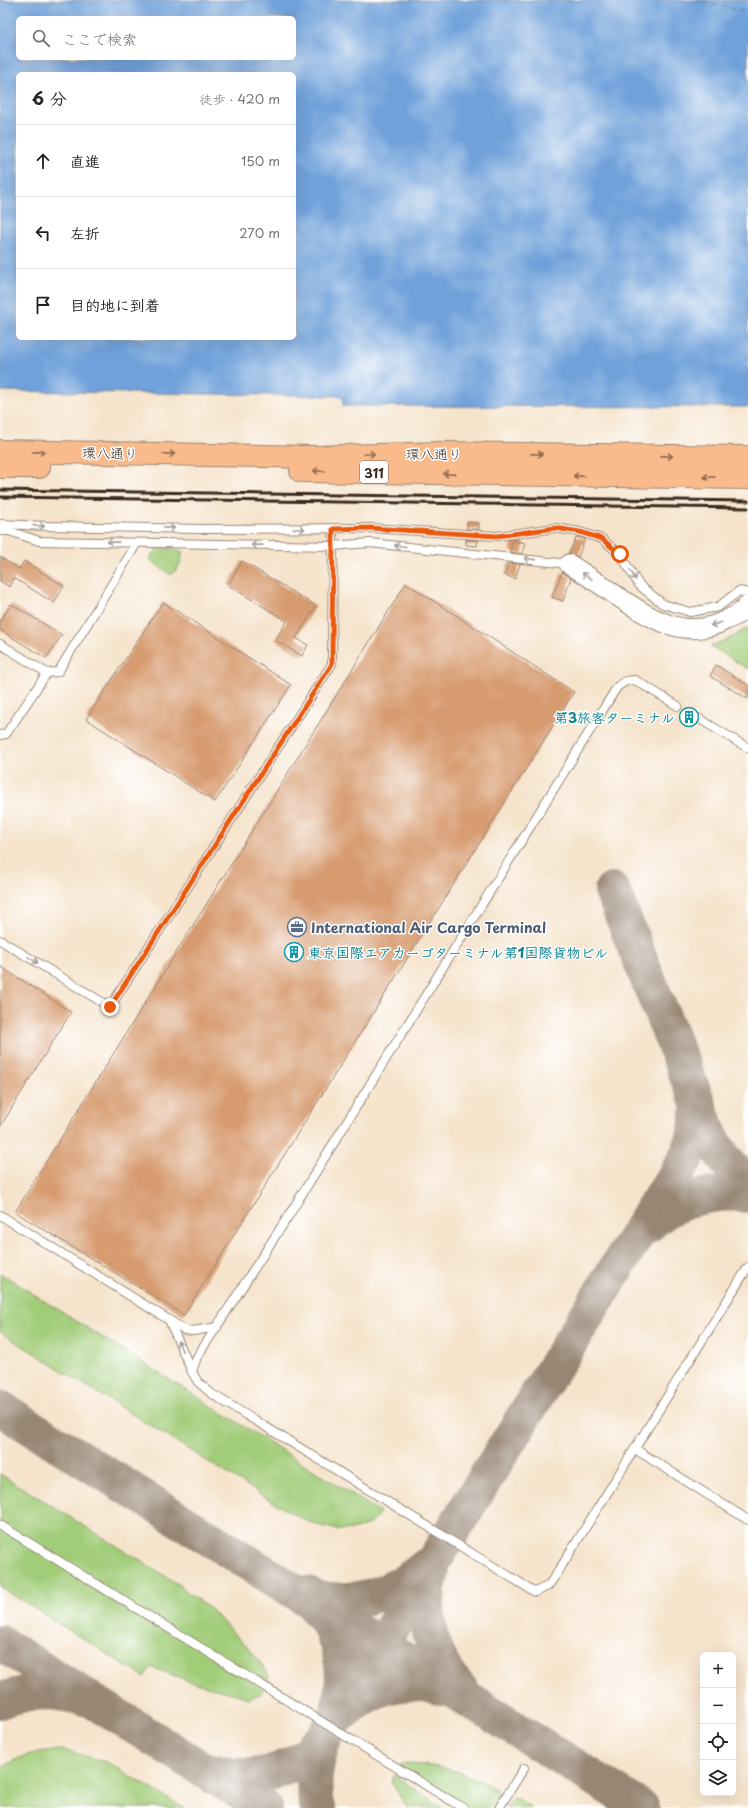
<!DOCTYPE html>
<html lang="ja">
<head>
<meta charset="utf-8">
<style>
  body { margin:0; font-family:"Playpen Sans","Klee One",sans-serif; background:#f6f6f6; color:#222 }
  .controls { position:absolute; right:12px; bottom:12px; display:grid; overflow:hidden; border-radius:6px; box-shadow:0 4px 16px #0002 }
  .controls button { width:36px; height:36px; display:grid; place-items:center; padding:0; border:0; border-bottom:1px solid #e0e0e0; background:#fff; color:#222; font:20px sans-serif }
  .stop { position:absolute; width:12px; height:12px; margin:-9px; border:3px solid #ea580c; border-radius:50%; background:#fff }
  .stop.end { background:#ea580c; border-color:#fff; box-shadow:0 1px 4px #0008 }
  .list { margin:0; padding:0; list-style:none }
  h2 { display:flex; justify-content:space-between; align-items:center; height:52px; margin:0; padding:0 16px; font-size:17px }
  h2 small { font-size:13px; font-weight:400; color:#767676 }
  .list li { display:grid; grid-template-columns:26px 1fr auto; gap:12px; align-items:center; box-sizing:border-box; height:72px; padding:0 16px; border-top:1px solid #e0e0e0 }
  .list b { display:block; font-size:15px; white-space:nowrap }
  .list em { font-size:13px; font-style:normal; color:#767676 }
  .icon { flex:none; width:22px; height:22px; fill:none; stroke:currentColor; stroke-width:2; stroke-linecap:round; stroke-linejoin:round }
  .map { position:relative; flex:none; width:748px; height:1808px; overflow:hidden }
  .search { position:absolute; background:#fff; box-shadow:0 4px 16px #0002; left:16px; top:16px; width:280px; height:44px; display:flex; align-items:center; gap:10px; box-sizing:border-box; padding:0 14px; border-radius:6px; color:#767676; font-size:15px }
  .panel { position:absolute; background:#fff; box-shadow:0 4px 16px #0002; left:16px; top:72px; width:280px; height:268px; border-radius:6px }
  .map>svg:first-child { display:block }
</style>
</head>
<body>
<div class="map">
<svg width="748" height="1808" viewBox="0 0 748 1808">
  <rect width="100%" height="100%" fill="#fff"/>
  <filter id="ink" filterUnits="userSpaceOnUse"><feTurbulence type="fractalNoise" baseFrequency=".025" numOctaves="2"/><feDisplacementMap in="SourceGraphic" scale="8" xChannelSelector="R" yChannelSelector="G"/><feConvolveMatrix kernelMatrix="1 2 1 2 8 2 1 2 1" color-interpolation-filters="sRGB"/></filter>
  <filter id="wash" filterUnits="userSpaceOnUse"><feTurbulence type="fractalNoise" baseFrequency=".012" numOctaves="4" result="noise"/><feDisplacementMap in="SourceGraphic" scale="16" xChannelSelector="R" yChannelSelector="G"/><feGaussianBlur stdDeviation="0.9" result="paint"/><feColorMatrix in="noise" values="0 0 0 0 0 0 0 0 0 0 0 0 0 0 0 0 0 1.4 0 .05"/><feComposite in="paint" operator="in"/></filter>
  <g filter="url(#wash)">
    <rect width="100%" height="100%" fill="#f5e3cb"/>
    <g fill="#a1cc78" stroke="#6e7b4b">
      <path d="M158,548l16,1 8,2c1,9 -3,18 -11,24l-22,-16z"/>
      <path d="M748,627v42l-37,-23 22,-9z"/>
      <path d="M0,1273l380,239 -8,11 -16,6 -17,1 -26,-6 -30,-16 -283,-176z"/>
      <path d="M0,1474l172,106 38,29 43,44 12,16 4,8 -3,9 -6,8 -11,4 -60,-17 -38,-14 -7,10 -144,-90z"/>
      <path d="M63,1750l44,12 77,46h-184v-40c24,-14 36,-17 63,-18z"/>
      <path d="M401,1764c38,0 69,8 101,29l-15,15h-19l-69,-39z"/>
      <path d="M394,1775l49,33h-36l-15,-25z"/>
      <path d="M512,1798l6,1 14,9h-26z"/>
    </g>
    <path fill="#6fa1da" stroke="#55667c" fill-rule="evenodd" d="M0,0h748v407l-405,-1v-10l-343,-5zM18,18h276v40h-276zM18,74h276v264h-276z"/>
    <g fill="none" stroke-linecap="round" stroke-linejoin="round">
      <path stroke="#505a69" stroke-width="1" stroke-dasharray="5 4" stroke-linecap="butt" d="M695,0l53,13"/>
      <g stroke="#988674" stroke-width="36">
        <path d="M612,890l86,213c9,32 24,59 50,80"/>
        <path d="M646,1227c25,-26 67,-38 102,-32"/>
        <path d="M0,1408l642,400"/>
        <path d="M432,1571c-13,42 -1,87 29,119"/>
        <path d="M307,1594c42,16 87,0 119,-28"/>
        <path d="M315,1607c26,28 34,65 23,102"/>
        <path d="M0,1643l265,165"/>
        <path d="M0,1701c26,-10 54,-12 81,-3"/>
        <path d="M344,1712c29,-26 64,-36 102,-23"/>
        <path d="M201,1768c49,17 93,8 125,-34l332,-533c22,-32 42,-57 40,-98"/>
        <path d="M318,1808c-8,-25 -2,-50 8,-74"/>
      </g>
    </g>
    <g id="blocks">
      <g fill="#d79b70">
        <path d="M467,522l12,1v6h-12z"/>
        <path d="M576,537l9,2 -7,18 -9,-4z"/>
        <path d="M466,540h12l-1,6 -11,-1z"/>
        <path d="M513,540l12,3 -3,11 -12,-2z"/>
        <path d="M0,557l19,12 5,-8 40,25 -10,17 -40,-25 -4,9 -10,-6z"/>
        <path d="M242,561l74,45 -20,32 12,7 -6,11 -27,-16 12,-19 -59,-36z"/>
        <path d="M508,563l12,1 -5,15 -10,-4z"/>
        <path d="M562,572l9,6 -8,23 -11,-4z"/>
        <path d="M406,583l168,109 -390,623 -169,-103z"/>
        <path d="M163,602l128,83 -76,117 -129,-83z"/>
        <path d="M11,604l51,31 -16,23 -46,-28v-9z"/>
        <path d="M716,665l32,20v14l-38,-23z"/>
        <path d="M0,966l71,46 -71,115z"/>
      </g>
    </g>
  </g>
  <g filter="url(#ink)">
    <use href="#blocks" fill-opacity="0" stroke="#988674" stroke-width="1"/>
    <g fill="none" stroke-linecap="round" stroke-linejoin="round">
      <defs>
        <g id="service">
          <path d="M0,524l47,2 152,3 171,-1 127,8 58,-8 25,4 22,7 18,15 19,31 24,19 27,8 28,-5 21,-16 9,2"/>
          <path d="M0,531h9l30,10 293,5 38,-3 199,21"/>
          <path d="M0,644l47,29 11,-1 79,-129"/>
          <path d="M698,718l50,30"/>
          <path d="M0,735l6,-1 41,-61"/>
          <path d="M0,940l110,67 222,-343 1,-135"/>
          <path d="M0,1215l185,115 8,1 24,-4"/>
          <path d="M169,1320l23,52 6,10 14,12 323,198 13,-6 8,-11 192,-308"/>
          <path d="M192,1372l5,-15 92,-142 328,-528 9,-6 9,-1 43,26"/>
          <path d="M635,1449l113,71"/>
          <path d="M0,1525l463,283"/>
          <path d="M499,1808l25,-40"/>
        </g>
        <path id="tertiary" d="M569,564c16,10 32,21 48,32 33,22 69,46 109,24 9,-4 16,-7 22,-15"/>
        <g id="primary">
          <path d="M0,451l315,6 124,-4 309,4"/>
          <path d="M0,467h39"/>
          <path d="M301,471l447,7"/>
        </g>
      </defs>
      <use href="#service" stroke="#988674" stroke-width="10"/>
      <use href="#tertiary" stroke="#988674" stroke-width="21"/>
      <use href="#primary" stroke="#988674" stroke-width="24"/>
      <use href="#service" stroke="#fff" stroke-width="8"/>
      <use href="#tertiary" stroke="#fff" stroke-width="19"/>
      <use href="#primary" stroke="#fabb8c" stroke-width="22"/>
      <g stroke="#3b2a1e" stroke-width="3">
        <path d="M0,490l748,11"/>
        <path d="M0,497l748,11"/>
      </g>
    </g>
    <defs><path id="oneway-shaft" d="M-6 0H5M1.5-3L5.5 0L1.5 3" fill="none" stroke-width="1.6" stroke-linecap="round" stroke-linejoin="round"/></defs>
    <g stroke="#916b50">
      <use href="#oneway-shaft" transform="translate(39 452) rotate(1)"/>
      <use href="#oneway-shaft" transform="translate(169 454) rotate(1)"/>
      <use href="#oneway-shaft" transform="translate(369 454) rotate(-3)"/>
      <use href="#oneway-shaft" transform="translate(537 454) rotate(1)"/>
      <use href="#oneway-shaft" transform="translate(667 456) rotate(1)"/>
      <use href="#oneway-shaft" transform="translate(319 471) rotate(-179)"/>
      <use href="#oneway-shaft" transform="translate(449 474) rotate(-179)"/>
      <use href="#oneway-shaft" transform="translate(579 476) rotate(-179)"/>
      <use href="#oneway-shaft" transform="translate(709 477) rotate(-179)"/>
    </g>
    <g stroke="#a79f9a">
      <use href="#oneway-shaft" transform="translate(39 526) rotate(4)"/>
      <use href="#oneway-shaft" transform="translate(169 528) rotate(1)"/>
      <use href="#oneway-shaft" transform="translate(299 529)"/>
      <use href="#oneway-shaft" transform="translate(113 542) rotate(-179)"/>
      <use href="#oneway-shaft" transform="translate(257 545) rotate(-179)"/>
      <use href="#oneway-shaft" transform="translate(400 546) rotate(-175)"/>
      <use href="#oneway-shaft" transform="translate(530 559) rotate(-174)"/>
      <use href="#oneway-shaft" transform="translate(633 575) rotate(58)"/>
      <use href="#oneway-shaft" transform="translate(587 576) rotate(-146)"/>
      <use href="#oneway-shaft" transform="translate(716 624) rotate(164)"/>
      <use href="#oneway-shaft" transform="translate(33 960) rotate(31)"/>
      <use href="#oneway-shaft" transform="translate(180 1346) rotate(-114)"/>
    </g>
  </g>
  <g fill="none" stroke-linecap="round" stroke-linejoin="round" filter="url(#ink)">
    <path stroke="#ea580c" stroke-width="5" d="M110,1007l222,-343 1,-135 37,-1 127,8 58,-8 25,4 22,7 18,15"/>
  </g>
  <defs>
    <symbol id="building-ring" viewBox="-11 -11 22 22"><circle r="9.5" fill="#fff" stroke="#0f9aa8" stroke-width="1.5"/><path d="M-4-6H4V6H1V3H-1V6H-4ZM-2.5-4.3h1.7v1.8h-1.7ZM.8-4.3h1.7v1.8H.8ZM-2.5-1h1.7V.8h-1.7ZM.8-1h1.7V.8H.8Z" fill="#0f9aa8"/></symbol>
    <symbol id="office-ring" viewBox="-11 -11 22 22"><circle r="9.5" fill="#fff" stroke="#5c6f8a" stroke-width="1.5"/><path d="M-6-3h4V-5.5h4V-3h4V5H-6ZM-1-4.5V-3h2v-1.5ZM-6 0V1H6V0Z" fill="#5c6f8a"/></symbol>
  </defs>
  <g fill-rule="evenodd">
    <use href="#building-ring" x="678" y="706" width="22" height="22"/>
    <use href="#office-ring" x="286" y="916" width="22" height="22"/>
    <use href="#building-ring" x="283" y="941" width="22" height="22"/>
  </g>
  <g text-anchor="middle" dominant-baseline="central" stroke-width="3" stroke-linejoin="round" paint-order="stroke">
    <rect fill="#fff" stroke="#766a62" stroke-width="1" x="360" y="461" width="28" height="22" rx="3"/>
    <g font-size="13" font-weight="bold" fill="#3b2a1e">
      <text x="374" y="472">311</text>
    </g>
    <g font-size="14" fill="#3b2a1e" stroke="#fff">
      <text transform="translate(110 453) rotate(1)">環八通り</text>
      <text x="434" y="453">環八通り</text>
    </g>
    <g font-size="14" font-weight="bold" fill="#0d838f" stroke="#fff" text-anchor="end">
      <text x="675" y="717">第3旅客ターミナル</text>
      <text x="308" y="952" text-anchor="start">東京国際エアカーゴターミナル第1国際貨物ビル</text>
    </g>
    <g font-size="14" font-weight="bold" fill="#4e5e75" stroke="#fff" text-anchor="start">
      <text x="311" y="927">International Air Cargo Terminal</text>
    </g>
  </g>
</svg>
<div class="controls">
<button>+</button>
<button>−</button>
<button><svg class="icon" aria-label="locate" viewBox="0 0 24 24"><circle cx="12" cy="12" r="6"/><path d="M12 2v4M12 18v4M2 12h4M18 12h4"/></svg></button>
<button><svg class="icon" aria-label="layers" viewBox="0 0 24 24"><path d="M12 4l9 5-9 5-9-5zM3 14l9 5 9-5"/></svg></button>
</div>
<div class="stop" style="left:620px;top:554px"></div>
<div class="stop end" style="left:110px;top:1007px"></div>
<div class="search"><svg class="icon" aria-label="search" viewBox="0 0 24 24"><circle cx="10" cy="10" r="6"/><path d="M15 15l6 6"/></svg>ここで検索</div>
<section class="panel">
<h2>6 分<small>徒歩 · 420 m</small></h2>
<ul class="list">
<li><svg class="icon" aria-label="ahead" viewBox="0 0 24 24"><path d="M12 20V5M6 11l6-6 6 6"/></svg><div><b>直進</b></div><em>150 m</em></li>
<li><svg class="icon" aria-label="left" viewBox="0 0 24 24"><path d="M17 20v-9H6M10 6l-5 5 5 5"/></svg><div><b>左折</b></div><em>270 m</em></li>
<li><svg class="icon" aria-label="arrive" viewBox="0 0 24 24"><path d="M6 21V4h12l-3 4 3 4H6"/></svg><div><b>目的地に到着</b></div></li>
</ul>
</section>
</div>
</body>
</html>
